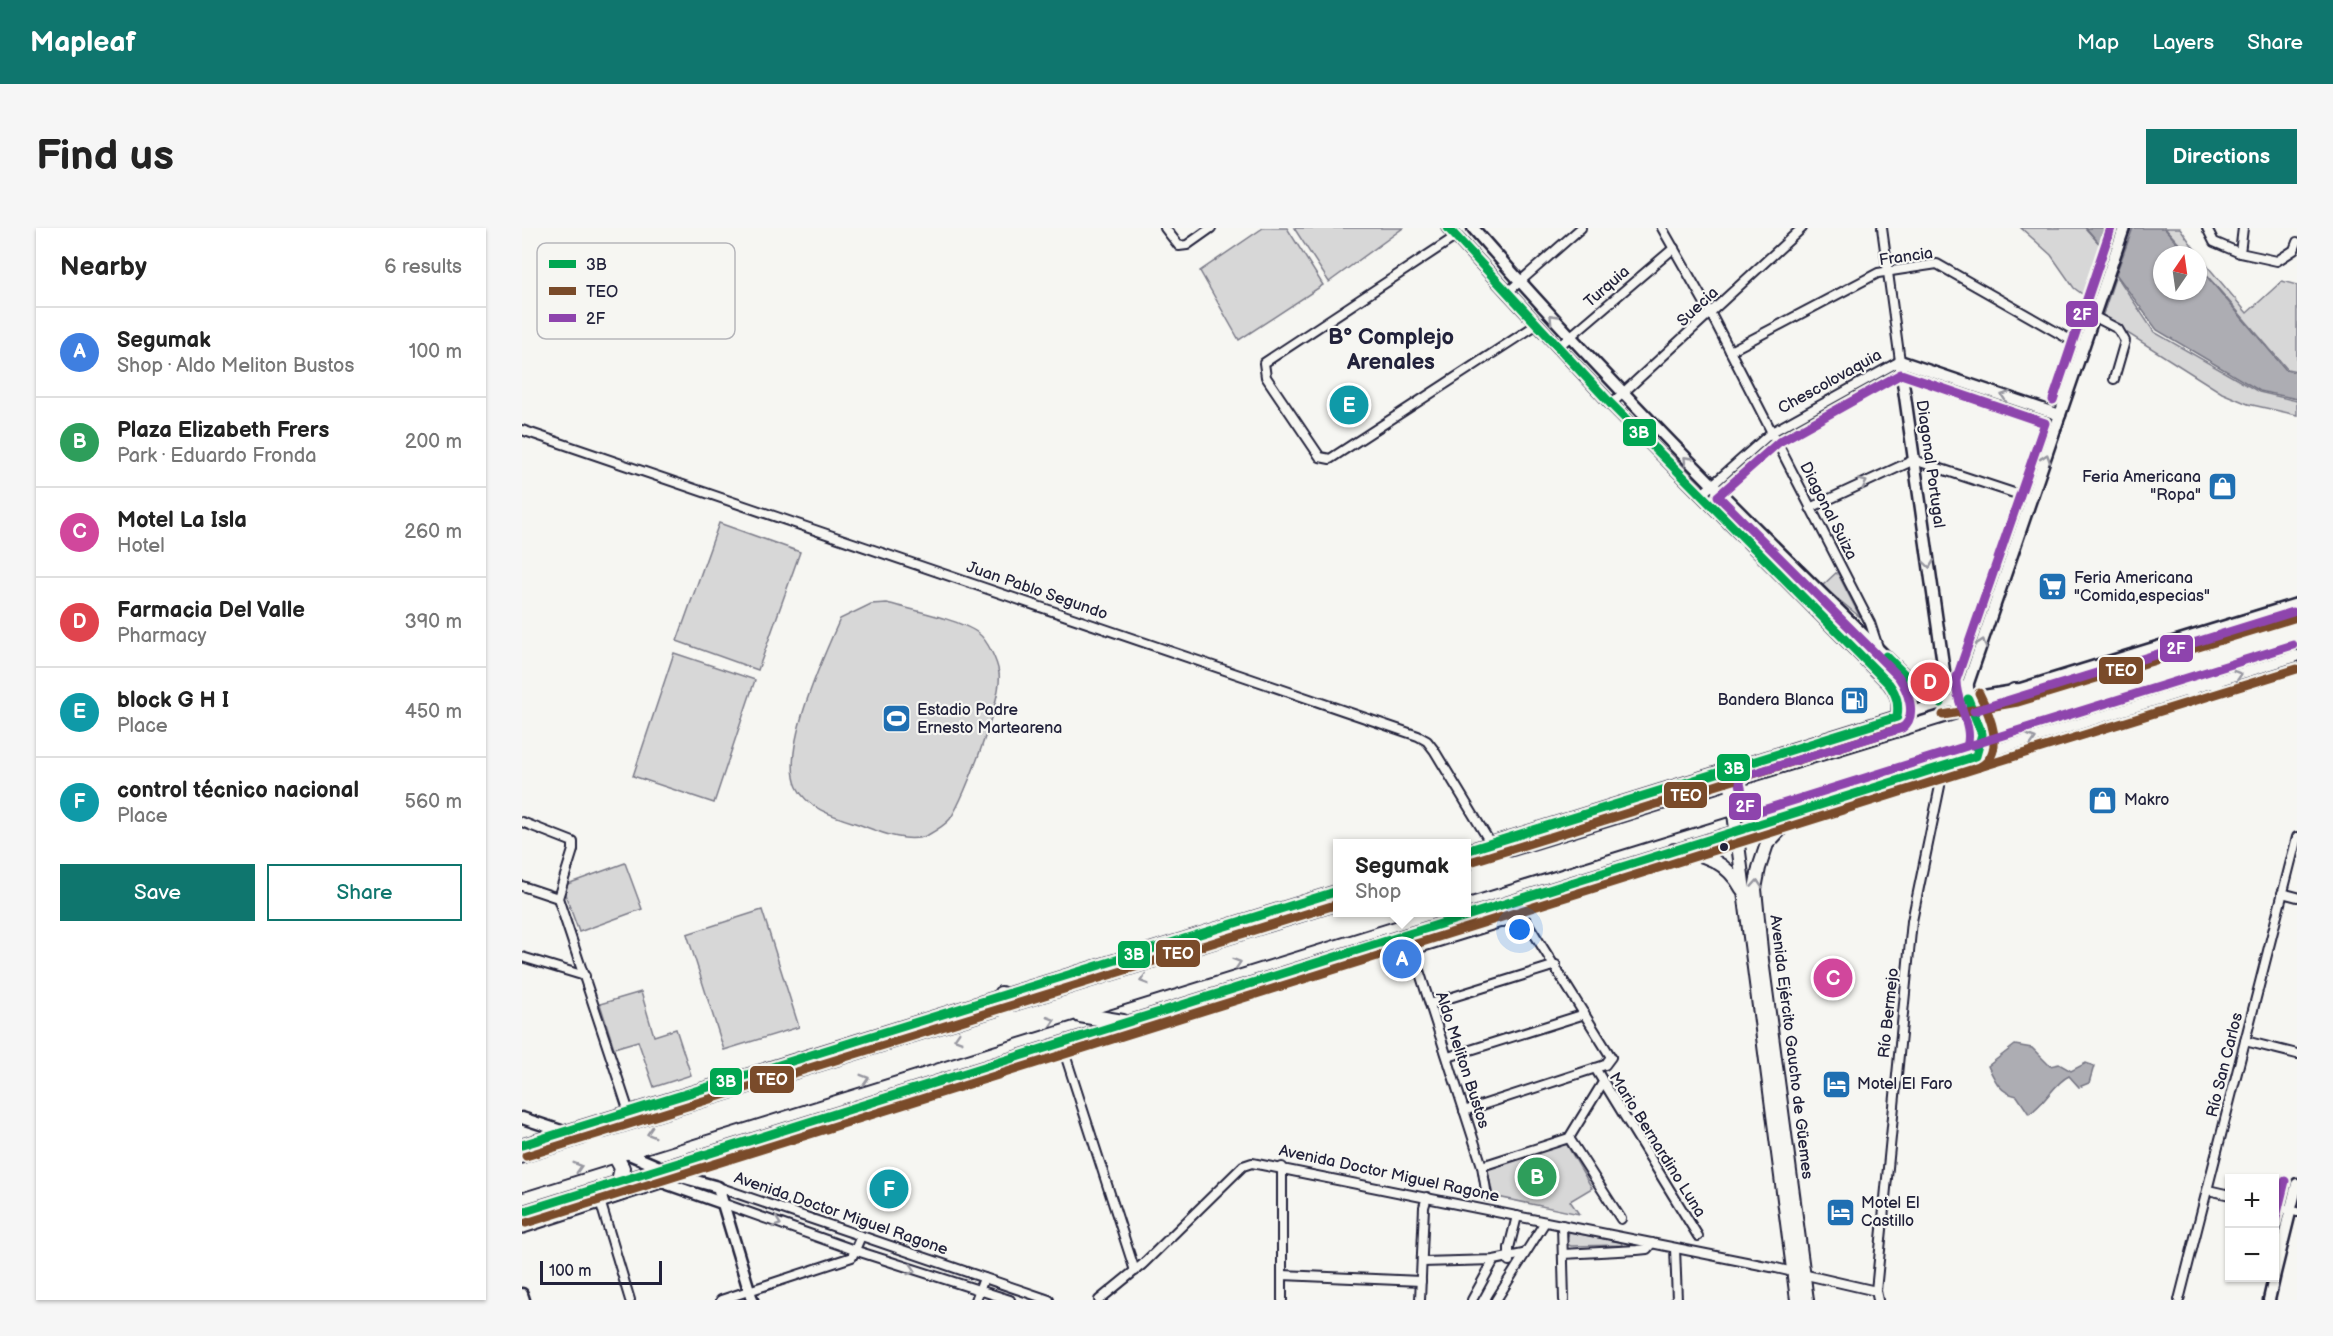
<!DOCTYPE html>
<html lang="en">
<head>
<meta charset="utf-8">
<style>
  body { margin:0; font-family:"Balsamiq Sans",sans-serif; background:#f6f6f6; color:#222 }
  .controls { position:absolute; right:18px; bottom:18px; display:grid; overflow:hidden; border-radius:0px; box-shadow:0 2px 4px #0004 }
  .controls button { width:54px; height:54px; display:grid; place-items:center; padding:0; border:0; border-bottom:2px solid #e0e0e0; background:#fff; color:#222; font:30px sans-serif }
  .compass { position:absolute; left:1631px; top:18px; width:54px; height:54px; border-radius:50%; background:#fff; box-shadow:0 2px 4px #0004; rotate:13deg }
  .scale { position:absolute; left:18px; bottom:15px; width:122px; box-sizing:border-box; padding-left:6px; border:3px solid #22223b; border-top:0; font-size:16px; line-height:21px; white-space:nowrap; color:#22223b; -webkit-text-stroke:4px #f6f6f2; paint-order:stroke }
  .you { position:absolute; left:998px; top:702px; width:21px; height:21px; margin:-15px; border:4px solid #fff; border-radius:50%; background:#1a73e8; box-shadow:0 0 0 9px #1a73e833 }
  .badge { display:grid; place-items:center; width:39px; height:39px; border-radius:50%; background:#0f766e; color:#fff; font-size:20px; font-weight:700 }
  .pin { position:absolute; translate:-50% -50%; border:3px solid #fff; box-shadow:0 2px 6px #0006 }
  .popup { position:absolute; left:811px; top:611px; width:138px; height:78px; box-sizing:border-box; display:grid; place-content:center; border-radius:0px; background:#fff; filter:drop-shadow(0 2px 4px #0005); font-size:20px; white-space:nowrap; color:#767676 }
  .popup b { font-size:22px; color:#222 }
  .popup::after { content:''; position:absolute; left:50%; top:100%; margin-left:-12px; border:12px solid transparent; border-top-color:#fff }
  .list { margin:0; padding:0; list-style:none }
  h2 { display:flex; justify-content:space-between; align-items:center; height:78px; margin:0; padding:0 24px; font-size:26px }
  h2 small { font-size:20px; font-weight:400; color:#767676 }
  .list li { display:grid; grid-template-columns:39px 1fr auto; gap:18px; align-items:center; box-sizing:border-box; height:90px; padding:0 24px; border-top:2px solid #e0e0e0 }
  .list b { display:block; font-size:22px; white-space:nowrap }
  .list p { margin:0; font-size:20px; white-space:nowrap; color:#767676 }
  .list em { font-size:20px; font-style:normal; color:#767676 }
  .actions { display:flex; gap:12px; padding:18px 24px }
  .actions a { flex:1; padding:14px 0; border:2px solid #0f766e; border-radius:0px; text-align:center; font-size:21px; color:#0f766e }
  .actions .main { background:#0f766e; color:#fff }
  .map { position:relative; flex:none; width:1775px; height:1072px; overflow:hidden; border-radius:0px }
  header { display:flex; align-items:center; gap:36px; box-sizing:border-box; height:84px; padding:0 30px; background:#0f766e; color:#fff }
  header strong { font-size:28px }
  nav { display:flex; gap:33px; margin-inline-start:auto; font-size:21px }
  .intro { display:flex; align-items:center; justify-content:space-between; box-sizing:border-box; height:144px; padding:0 36px }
  h1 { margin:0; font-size:42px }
  .button { padding:15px 27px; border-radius:0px; background:#0f766e; color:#fff; font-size:21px; font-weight:700 }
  main { display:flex; gap:36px; padding:0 36px }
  aside { flex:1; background:#fff; border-radius:0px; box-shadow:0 2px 4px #0004 }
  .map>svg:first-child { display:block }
</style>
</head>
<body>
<header>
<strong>Mapleaf</strong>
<nav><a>Map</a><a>Layers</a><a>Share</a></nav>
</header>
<div class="intro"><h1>Find us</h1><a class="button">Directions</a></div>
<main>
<aside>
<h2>Nearby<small>6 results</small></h2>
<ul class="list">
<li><span class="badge" style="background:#3f7fe0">A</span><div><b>Segumak</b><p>Shop · Aldo Meliton Bustos</p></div><em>100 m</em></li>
<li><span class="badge" style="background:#2e9e5b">B</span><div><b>Plaza Elizabeth Frers</b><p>Park · Eduardo Fronda</p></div><em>200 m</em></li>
<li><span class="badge" style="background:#d1479c">C</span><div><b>Motel La Isla</b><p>Hotel</p></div><em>260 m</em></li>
<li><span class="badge" style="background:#e0444e">D</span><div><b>Farmacia Del Valle</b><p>Pharmacy</p></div><em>390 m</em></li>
<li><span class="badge" style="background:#0f9aa8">E</span><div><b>block G H I</b><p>Place</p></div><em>450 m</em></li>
<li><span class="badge" style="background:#0f9aa8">F</span><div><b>control técnico nacional</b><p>Place</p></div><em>560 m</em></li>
</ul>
<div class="actions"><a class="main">Save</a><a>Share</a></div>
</aside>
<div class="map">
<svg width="1775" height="1072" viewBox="0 0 1775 1072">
  <rect width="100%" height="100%" fill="#f6f6f2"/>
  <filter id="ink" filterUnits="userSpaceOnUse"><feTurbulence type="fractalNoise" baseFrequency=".0167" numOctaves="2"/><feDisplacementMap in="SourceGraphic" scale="12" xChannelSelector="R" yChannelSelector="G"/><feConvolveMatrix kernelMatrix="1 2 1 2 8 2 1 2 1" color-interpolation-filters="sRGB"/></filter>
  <g filter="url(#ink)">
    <g fill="#d7d7d7" stroke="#7c7c89" stroke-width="1.5">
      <path d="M741,0h24l36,57 -84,55 -39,-69z"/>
      <path d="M772,0h109l-74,54z"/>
      <path d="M1499,0h64l20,22 -16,49 -15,-11 -23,-33z"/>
      <path d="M1643,0h15l23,33 44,52 35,-32 15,4v86l-10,-2 -89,-104v-10h-9z"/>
      <path d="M1594,47l38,57 105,60 38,9v14l-49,-11 -26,-11 -120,-76z"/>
      <path d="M197,295l81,29 -42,118 -81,-29z"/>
      <path d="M1315,344l23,45 -38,-31z"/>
      <path d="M365,375c22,6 74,17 91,30 10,8 19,28 21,40 4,23 -34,125 -49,146 -5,6 -15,12 -22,16 -20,10 -51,-4 -70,-11 -22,-7 -51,-15 -61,-37 -17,-37 27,-132 43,-168l31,-15z"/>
      <path d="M152,425l81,27 -41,123 -81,-27z"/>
      <path d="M103,635l17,46 -63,23 -17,-46z"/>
      <path d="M240,682l37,117 -75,23 -37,-116z"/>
      <path d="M119,764l13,44 22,-7 15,46 -37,12 -16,-46 -24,7 -14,-44z"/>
      <path d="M1039,916l6,1 25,43 -22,13 9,13 -86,-18 -6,-29z"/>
      <path d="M1047,1004l52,10 1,3 -51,1 -5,-2z"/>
    </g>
    <g fill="#adadb3" stroke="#757583" stroke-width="1.5">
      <path d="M1564,0h28l-9,22z"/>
      <path d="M1611,0h31l24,27h-26v36h36v-25l88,104 11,3v26l-37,-8 -103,-61 -41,-56z"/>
      <path d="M1493,817l17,3 18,18 9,-2 12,7 15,-8 8,3 -5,17 -10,4 -10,-11c-15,7 -22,26 -40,38l-12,-18c-17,-3 -22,-15 -29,-30z"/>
    </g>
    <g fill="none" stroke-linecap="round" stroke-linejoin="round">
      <defs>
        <g id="street">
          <path d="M643,0l14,18 8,-1 24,-17"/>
          <path d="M1140,0l49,86 159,309 8,24"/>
          <path d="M1685,0l7,14 26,11"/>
          <path d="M1721,0l-3,25 37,8 17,-11 3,-8"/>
          <path d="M933,9l-191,126 2,14 54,80 10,2 206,-134"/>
          <path d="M986,64l73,-64"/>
          <path d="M1571,88l25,13 7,12 -11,38"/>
          <path d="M1036,119l116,-99"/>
          <path d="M1208,123l148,-78 59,-9 146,83"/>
          <path d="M1089,176l191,-176"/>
          <path d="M0,202l896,306 9,5 7,9 57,94"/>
          <path d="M1179,267l71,-63 128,-71 -18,-133"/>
          <path d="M1288,280l104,-48 118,39"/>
          <path d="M0,594l51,20v8l-15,48 71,214"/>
          <path d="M0,658l36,12"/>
          <path d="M1760,665l15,4"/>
          <path d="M885,705l75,233 5,30"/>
          <path d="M891,722l103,-32 9,1 86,138 -6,8 -141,46"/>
          <path d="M0,729l63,19"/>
          <path d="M908,776l126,-39"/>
          <path d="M1723,813l52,13"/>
          <path d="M539,814l74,229"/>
          <path d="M926,829l137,-43"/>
          <path d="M1073,840l103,168"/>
          <path d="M1047,910l52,81"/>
          <path d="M960,938l87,-28 33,-54"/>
          <path d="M760,939v133"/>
          <path d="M196,959l331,113"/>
          <path d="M1686,962l22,5"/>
          <path d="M200,975l135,48 153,49"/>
          <path d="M79,976l29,96"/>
          <path d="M1752,978l23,6"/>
          <path d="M1040,997l2,75"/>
          <path d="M0,1001l141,-46"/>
          <path d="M1153,1020l2,52"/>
          <path d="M1041,1026l74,-4 10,-1 5,-6"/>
          <path d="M987,1033v-13l8,-32"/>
          <path d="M900,1034l72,-2 29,-6"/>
          <path d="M760,1047l139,6"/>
          <path d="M199,1072l131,-43 9,-21"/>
          <path d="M454,1072l8,-22"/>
          <path d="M577,1072l44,-36 100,-98 9,-3 524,105 100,23"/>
          <path d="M898,1072l4,-93 3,-10"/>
          <path d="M950,1072l22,-40"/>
          <path d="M974,1072l49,-78"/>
          <path d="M1356,1072l-2,-9 36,-370 28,-135 2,-20"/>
          <path d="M1657,1072l118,-463"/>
        </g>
        <g id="secondary">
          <path d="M926,0l163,176 278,280c9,12 10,19 8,33"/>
          <path d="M951,0c139,160 290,309 442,457l26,18"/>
          <path d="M1419,475l4,-25 -45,-317 160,54"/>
          <path d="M1454,528l321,-100"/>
          <path d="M1210,569l-4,-20 5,-10"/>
          <path d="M944,623l475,-148 73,-12 283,-87"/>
          <path d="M0,890l85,28"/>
          <path d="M0,917l816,-254"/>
          <path d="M100,923l63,27 33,9 34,113"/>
          <path d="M120,947l80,28"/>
          <path d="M0,984l1454,-456c17,-25 -10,-47 -8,-73l156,-455"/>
          <path d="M1752,1049l23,-93"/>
          <path d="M0,1066l2,6"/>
          <path d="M1747,1072l5,-22"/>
        </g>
        <g id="primary">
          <path d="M1210,570l65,502"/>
          <path d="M1276,583l-31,33 -8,24 -4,21 7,71 45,340"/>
          <path d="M1152,622c30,3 53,12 68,39"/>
        </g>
        <g id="highway">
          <path d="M1655,442l39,12"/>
          <path d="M1668,462l16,-19"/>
          <path d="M1492,463l42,4"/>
          <path d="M944,629l45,8"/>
          <path d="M957,638l12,-22"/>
          <path d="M944,651l831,-256"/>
          <path d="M944,662l711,-220 120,-35"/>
          <path d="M479,766l9,28"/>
          <path d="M558,787l43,7"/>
          <path d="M90,922l10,18 -3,13"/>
          <path d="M0,944l839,-260"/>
          <path d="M0,956l875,-272"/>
        </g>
      </defs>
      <use href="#street" stroke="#22223b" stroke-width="12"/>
      <use href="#secondary" stroke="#22223b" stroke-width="15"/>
      <use href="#primary" stroke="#22223b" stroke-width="16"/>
      <use href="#highway" stroke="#22223b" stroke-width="18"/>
      <use href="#street" stroke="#f6f6f2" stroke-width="8"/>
      <use href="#secondary" stroke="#f6f6f2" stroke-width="10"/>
      <use href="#primary" stroke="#f6f6f2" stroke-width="12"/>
      <use href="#highway" stroke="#f6f6f2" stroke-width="14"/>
      <defs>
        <g id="bus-1">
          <path d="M926,0l163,176 278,280c8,11 10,20 8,33l-431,134"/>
          <path d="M1364,428l29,29 26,18"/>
          <path d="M0,917l816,-254"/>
          <path d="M0,984l1454,-456 6,-22 -14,-35"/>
        </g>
        <g id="bus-2">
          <path d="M1421,487l75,-13 279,-85"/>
          <path d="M1458,539l317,-98"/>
          <path d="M948,634l431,-134"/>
          <path d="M4,928l812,-252"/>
          <path d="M4,995l1454,-456c27,-15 9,-54 -1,-74"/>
        </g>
        <g id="bus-3">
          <path d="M1379,146l144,49 -89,257c-1,22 18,46 11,66l-220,69 -7,-32 2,-6 160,-49c17,-12 5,-39 -4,-52l-180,-180 61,-54z"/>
          <path d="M1531,172l58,-172"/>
          <path d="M1452,483l319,-99"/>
          <path d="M1450,517l321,-100"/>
          <path d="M1752,997l11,-44"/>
        </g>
      </defs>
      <use href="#bus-1" stroke="#f6f6f2" stroke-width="14"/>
      <use href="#bus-2" stroke="#f6f6f2" stroke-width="14"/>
      <use href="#bus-3" stroke="#f6f6f2" stroke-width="14"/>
      <use href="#bus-1" stroke="#00a651" stroke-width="9"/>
      <use href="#bus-2" stroke="#7a4b2a" stroke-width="9"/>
      <use href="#bus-3" stroke="#8e44ad" stroke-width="9"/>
    </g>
    <defs><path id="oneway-chevron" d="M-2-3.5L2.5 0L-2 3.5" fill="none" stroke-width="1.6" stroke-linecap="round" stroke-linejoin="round" transform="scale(1.5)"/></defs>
    <g stroke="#9797a0">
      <use href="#oneway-chevron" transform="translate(1031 90) rotate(-133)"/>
      <use href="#oneway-chevron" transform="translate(1483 168) rotate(-161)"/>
      <use href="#oneway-chevron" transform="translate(1524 230) rotate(-71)"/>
      <use href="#oneway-chevron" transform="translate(1165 232) rotate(-134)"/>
      <use href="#oneway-chevron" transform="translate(1341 255) rotate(-25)"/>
      <use href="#oneway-chevron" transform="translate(1407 336) rotate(82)"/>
      <use href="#oneway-chevron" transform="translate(1460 415) rotate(-71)"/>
      <use href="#oneway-chevron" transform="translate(1716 447) rotate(-18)"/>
      <use href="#oneway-chevron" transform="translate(1510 511) rotate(-17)"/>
      <use href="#oneway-chevron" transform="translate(1235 656) rotate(-86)"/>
      <use href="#oneway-chevron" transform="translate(715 735) rotate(-18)"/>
      <use href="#oneway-chevron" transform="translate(622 752) rotate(163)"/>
      <use href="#oneway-chevron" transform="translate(529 793) rotate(-17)"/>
      <use href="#oneway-chevron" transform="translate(436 810) rotate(163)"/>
      <use href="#oneway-chevron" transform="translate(343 851) rotate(-17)"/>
      <use href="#oneway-chevron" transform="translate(129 905) rotate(163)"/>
      <use href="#oneway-chevron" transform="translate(56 939) rotate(-17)"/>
      <use href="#oneway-chevron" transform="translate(255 995) rotate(20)"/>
      <use href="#oneway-chevron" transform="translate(390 1042) rotate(18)"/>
    </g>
  </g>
  <defs>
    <symbol id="shop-square" viewBox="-11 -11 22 22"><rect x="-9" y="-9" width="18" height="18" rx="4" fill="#1f6fb2" stroke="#f6f6f2"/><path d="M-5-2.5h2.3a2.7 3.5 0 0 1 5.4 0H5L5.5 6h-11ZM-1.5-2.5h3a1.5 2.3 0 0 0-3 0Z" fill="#fff"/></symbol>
    <symbol id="supermarket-square" viewBox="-11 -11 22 22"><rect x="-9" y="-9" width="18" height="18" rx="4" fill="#1f6fb2" stroke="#f6f6f2"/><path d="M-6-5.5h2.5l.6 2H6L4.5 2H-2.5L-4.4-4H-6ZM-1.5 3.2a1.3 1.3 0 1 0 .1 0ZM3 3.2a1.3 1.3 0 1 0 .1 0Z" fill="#fff"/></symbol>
    <symbol id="fuel-square" viewBox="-11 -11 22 22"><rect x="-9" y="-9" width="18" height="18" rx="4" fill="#1f6fb2" stroke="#f6f6f2"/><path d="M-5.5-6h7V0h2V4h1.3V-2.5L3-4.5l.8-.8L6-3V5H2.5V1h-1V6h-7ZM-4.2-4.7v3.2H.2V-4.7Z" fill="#fff"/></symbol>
    <symbol id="stadium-square" viewBox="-11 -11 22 22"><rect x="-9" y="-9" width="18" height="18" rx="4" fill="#1f6fb2" stroke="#f6f6f2"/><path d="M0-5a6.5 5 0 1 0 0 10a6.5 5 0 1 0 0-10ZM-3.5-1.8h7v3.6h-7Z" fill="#fff"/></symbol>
    <symbol id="hotel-square" viewBox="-11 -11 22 22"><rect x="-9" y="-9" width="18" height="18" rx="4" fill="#1f6fb2" stroke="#f6f6f2"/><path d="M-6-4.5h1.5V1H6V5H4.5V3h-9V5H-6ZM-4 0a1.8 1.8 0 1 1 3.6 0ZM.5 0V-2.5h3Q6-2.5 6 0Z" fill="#fff"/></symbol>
  </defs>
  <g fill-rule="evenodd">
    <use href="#shop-square" x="1684" y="242" width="33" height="33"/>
    <use href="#supermarket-square" x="1514" y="342" width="33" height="33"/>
    <use href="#fuel-square" x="1316" y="456" width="33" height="33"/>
    <use href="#stadium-square" x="358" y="474" width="33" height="33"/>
    <use href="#shop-square" x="1564" y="556" width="33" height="33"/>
    <use href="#hotel-square" x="1298" y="840" width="33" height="33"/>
    <use href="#hotel-square" x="1302" y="968" width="33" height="33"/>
  </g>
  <circle fill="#22223b" stroke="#f6f6f2" stroke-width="2" cx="1202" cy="619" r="5"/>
  <g text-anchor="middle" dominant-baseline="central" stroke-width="4.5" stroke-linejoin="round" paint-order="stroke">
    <g font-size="16" fill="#22223b" stroke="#f6f6f2">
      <text transform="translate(1384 29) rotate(-8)">Francia</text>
      <text transform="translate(1085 59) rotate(-41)">Turquia</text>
      <text transform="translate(1176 79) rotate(-43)">Suecia</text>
      <text transform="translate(1308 154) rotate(-29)">Chescolovaquia</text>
      <text transform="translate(1408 236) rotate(82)">Diagonal Portugal</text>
      <text transform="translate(1306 283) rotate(63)">Diagonal Suiza</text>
      <text transform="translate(515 363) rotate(19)">Juan Pablo Segundo</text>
      <text transform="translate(1367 785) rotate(-84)">Río Bermejo</text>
      <text transform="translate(1269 819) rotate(83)">Avenida Ejército Gaucho de Güemes</text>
      <text transform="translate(940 832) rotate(72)">Aldo Meliton Bustos</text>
      <text transform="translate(1703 837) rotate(-76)">Río San Carlos</text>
      <text transform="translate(1135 917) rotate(58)">Mario Bernardino Luna</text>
      <text transform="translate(867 946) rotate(12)">Avenida Doctor Miguel Ragone</text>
      <text transform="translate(319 986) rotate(19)">Avenida Doctor Miguel Ragone</text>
    </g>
    <g font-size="16" fill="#22223b" stroke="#f6f6f2" text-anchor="start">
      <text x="1679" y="249" text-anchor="end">Feria Americana<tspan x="1679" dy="18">"Ropa"</tspan></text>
      <text x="1552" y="350">Feria Americana<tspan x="1552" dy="18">"Comida,especias"</tspan></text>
      <text x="1312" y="472" text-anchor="end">Bandera Blanca</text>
      <text x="395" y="482">Estadio Padre<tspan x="395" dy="18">Ernesto Martearena</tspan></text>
      <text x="1602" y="572">Makro</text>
      <text x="1335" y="856">Motel El Faro</text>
      <text x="1339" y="975">Motel El<tspan x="1339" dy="18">Castillo</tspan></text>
    </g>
    <g font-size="22" font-weight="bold" fill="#22223b" stroke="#f6f6f2">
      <text x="869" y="109">Bº Complejo<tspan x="869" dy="25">Arenales</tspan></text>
    </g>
  </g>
  <rect x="15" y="15" width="198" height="96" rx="9" fill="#f6f6f2" stroke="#b6b6bb" stroke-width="1.5"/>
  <rect x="27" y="32" width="27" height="8" fill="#00a651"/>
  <rect x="27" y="59" width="27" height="8" fill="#7a4b2a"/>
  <rect x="27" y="86" width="27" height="8" fill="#8e44ad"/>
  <g font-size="16" fill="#22223b">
    <text x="64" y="42">3B</text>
    <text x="64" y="69">TEO</text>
    <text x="64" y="96">2F</text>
  </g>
  <g stroke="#f6f6f2" stroke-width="2">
    <rect x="1543" y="72" width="34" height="28" rx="6" fill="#8e44ad"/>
    <rect x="1100" y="190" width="35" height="29" rx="6" fill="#00a651"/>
    <rect x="1637" y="406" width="35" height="29" rx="6" fill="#8e44ad"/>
    <rect x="1576" y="428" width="46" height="29" rx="6" fill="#7a4b2a"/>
    <rect x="1194" y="525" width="35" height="29" rx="6" fill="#00a651"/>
    <rect x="1141" y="553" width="45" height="28" rx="6" fill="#7a4b2a"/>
    <rect x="1206" y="564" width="34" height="29" rx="6" fill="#8e44ad"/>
    <rect x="633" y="711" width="46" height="29" rx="6" fill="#7a4b2a"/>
    <rect x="595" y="712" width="34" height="29" rx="6" fill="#00a651"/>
    <rect x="227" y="837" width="46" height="29" rx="6" fill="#7a4b2a"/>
    <rect x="187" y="839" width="34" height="29" rx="6" fill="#00a651"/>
  </g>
  <g font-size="16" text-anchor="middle" font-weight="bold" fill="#fff">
    <text x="1560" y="92">2F</text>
    <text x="1117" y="210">3B</text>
    <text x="1654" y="426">2F</text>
    <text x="1599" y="448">TEO</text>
    <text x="1212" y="546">3B</text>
    <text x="1164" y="573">TEO</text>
    <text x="1223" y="584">2F</text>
    <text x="656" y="731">TEO</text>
    <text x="612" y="732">3B</text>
    <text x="250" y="857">TEO</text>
    <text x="204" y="859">3B</text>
  </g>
</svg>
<div class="controls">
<button>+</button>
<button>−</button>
</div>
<svg class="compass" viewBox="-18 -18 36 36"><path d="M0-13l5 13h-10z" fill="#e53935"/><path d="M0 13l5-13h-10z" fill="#767676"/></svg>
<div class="scale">100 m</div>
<div class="you"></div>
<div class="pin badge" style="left:880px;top:731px;background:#3f7fe0">A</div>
<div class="popup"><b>Segumak</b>Shop</div>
<div class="pin badge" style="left:1015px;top:949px;background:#2e9e5b">B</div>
<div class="pin badge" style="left:1311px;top:750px;background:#d1479c">C</div>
<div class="pin badge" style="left:1408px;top:454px;background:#e0444e">D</div>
<div class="pin badge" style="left:827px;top:177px;background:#0f9aa8">E</div>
<div class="pin badge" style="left:367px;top:961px;background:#0f9aa8">F</div>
</div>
</main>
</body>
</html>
